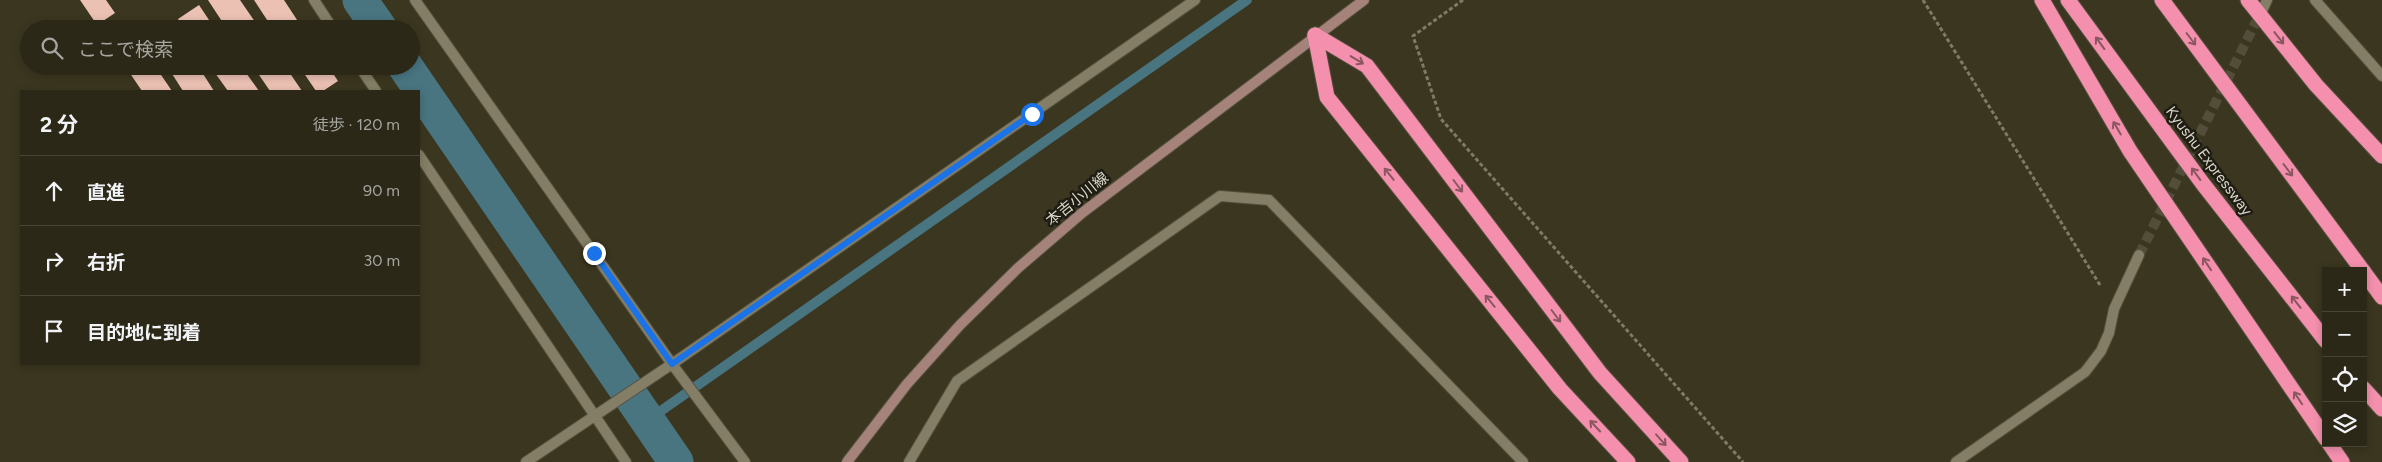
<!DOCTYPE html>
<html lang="ja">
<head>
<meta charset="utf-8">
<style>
  body { margin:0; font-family:Figtree,"Noto Sans JP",sans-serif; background:#343020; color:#f1f3f6 }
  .controls { position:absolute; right:15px; bottom:15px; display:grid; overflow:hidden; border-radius:0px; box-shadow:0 2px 8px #0003 }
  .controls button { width:45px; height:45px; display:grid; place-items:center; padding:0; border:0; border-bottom:1px solid #484436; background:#2c2817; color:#f1f3f6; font:25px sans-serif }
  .stop { position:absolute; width:15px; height:15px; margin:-11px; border:4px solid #1a73e8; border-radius:50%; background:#fff }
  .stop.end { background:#1a73e8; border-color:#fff; box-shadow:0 1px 5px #0008 }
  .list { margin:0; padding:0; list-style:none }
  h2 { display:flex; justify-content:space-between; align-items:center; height:65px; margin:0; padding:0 20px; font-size:21px }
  h2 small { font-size:16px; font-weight:400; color:#a6a6a1 }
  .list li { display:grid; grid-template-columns:32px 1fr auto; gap:15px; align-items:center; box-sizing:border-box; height:70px; padding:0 20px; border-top:1px solid #484436 }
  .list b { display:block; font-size:19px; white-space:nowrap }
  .list em { font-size:16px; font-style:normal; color:#a6a6a1 }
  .icon { flex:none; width:28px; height:28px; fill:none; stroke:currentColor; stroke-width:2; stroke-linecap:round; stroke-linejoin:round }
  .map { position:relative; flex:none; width:2382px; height:462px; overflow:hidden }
  .search { position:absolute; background:#2c2817; box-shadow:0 2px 8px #0003; left:20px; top:20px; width:400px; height:55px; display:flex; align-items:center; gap:12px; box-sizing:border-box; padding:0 18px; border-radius:28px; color:#a6a6a1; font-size:19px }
  .panel { position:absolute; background:#2c2817; box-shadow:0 2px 8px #0003; left:20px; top:90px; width:400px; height:275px; border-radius:0px }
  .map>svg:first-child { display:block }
</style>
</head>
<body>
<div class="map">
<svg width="2382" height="462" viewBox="0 0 2382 462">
  <rect width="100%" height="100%" fill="#3b361f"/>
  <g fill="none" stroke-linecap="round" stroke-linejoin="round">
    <path stroke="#487580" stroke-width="10" d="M648,420l599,-420"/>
    <g stroke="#487580" stroke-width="35">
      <path d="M360,0l20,29"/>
      <path d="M405,66l271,396"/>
    </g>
  </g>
  <g fill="#ebc1b3">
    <path d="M80,0h26l9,13 -18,12z"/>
    <path d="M208,0h32l20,29h-33z"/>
    <path d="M254,0h30l19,29h-30z"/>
    <path d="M199,5l16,24h-31l-6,-10z"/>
    <path d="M125,66h30l17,25h-30z"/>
    <path d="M167,66h31l16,25h-31z"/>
    <path d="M210,66h31l18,25h-31z"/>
    <path d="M253,66h32l17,25h-32z"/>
    <path d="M299,66h29l10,15 -15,10h-7z"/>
  </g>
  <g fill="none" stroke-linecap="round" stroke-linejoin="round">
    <path stroke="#534e39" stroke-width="10" stroke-dasharray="10 5" stroke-linecap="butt" d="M2139,255l122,-243"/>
    <defs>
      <g id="minor">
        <path d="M314,0l19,29"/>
        <path d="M415,0l257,364 73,98"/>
        <path d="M2315,0l67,76"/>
        <path d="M2262,11l5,-11"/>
        <path d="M359,66l17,25"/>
        <path d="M419,155l207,307"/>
        <path d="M526,462l146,-98 523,-364"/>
        <path d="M909,462l48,-81 263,-185 49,4 254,262"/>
        <path d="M1956,462l129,-90 16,-21 8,-18 5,-24 25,-54"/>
      </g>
      <path id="secondary" d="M847,462l60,-78 53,-59 58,-57 64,-55 282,-213"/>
      <g id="motorway">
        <path d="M2042,0l88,151 196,288"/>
        <path d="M2068,0l135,184 123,157"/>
        <path d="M2162,0l201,271"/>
        <path d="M2248,0l68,85 66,71"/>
        <path d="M1315,35l52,31 233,307 81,89"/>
        <path d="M1315,35l12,62 233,292 68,73"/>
        <path d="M2363,271l19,26"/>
        <path d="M2363,388l19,21"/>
        <path d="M2329,443l13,19"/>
      </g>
    </defs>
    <use href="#minor" stroke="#56513e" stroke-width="12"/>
    <use href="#secondary" stroke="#56513e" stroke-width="12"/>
    <use href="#motorway" stroke="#56513e" stroke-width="17"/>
    <g stroke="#7f7b68" stroke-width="3" stroke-dasharray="4 2.5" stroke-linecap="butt">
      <path d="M1463,0l-50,36 28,83 302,343"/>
      <path d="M1923,0l177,285"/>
    </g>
    <use href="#minor" stroke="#837e65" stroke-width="10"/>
    <use href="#secondary" stroke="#a5837b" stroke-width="10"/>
    <use href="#motorway" stroke="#f490ad" stroke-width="15"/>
  </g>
  <defs><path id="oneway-shaft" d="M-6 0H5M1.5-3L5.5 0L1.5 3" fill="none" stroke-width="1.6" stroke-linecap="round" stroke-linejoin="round" transform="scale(1.25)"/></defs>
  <g stroke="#8a5660">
    <use href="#oneway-shaft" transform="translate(2279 38) rotate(52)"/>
    <use href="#oneway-shaft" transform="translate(2191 39) rotate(53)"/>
    <use href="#oneway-shaft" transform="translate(2100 43) rotate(-126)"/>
    <use href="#oneway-shaft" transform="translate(1357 60) rotate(31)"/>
    <use href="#oneway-shaft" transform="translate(2117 128) rotate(-120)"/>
    <use href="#oneway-shaft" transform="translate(2288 170) rotate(53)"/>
    <use href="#oneway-shaft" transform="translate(1389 174) rotate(-129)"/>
    <use href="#oneway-shaft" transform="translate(2196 174) rotate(-126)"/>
    <use href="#oneway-shaft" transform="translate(1458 186) rotate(53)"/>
    <use href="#oneway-shaft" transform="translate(2207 264) rotate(-124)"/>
    <use href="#oneway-shaft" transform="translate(1490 301) rotate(-129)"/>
    <use href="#oneway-shaft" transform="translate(2296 302) rotate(-128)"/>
    <use href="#oneway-shaft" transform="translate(1556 316) rotate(53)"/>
    <use href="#oneway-shaft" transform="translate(2298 398) rotate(-124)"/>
    <use href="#oneway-shaft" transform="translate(1595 426) rotate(-133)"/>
    <use href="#oneway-shaft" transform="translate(1661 440) rotate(48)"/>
  </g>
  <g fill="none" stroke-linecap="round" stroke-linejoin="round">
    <path stroke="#1a73e8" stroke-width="6" d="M594,253l78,111 360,-250"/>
  </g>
  <g text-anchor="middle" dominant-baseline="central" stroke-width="5" stroke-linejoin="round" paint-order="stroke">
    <g font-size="15" fill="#dad8ca" stroke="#1f1d13">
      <text transform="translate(2209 161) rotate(53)">Kyushu Expressway</text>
      <text transform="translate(1077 199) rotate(-39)">本吉小川線</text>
    </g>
  </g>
</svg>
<div class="controls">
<button>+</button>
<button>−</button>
<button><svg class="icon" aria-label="locate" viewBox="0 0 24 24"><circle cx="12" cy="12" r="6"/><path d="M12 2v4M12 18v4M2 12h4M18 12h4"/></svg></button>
<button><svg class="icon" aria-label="layers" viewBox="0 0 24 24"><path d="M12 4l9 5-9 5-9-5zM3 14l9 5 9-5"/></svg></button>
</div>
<div class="stop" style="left:1032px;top:114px"></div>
<div class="stop end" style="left:594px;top:253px"></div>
<div class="search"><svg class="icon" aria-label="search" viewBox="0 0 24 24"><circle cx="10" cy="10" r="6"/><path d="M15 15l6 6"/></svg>ここで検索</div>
<section class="panel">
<h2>2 分<small>徒歩 · 120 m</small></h2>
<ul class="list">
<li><svg class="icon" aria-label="ahead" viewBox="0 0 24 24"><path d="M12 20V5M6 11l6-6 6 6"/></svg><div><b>直進</b></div><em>90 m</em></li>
<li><svg class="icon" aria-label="right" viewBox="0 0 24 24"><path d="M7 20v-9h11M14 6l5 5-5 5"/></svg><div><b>右折</b></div><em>30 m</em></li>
<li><svg class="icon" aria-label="arrive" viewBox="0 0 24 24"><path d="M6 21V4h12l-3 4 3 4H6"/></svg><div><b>目的地に到着</b></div></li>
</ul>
</section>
</div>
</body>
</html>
